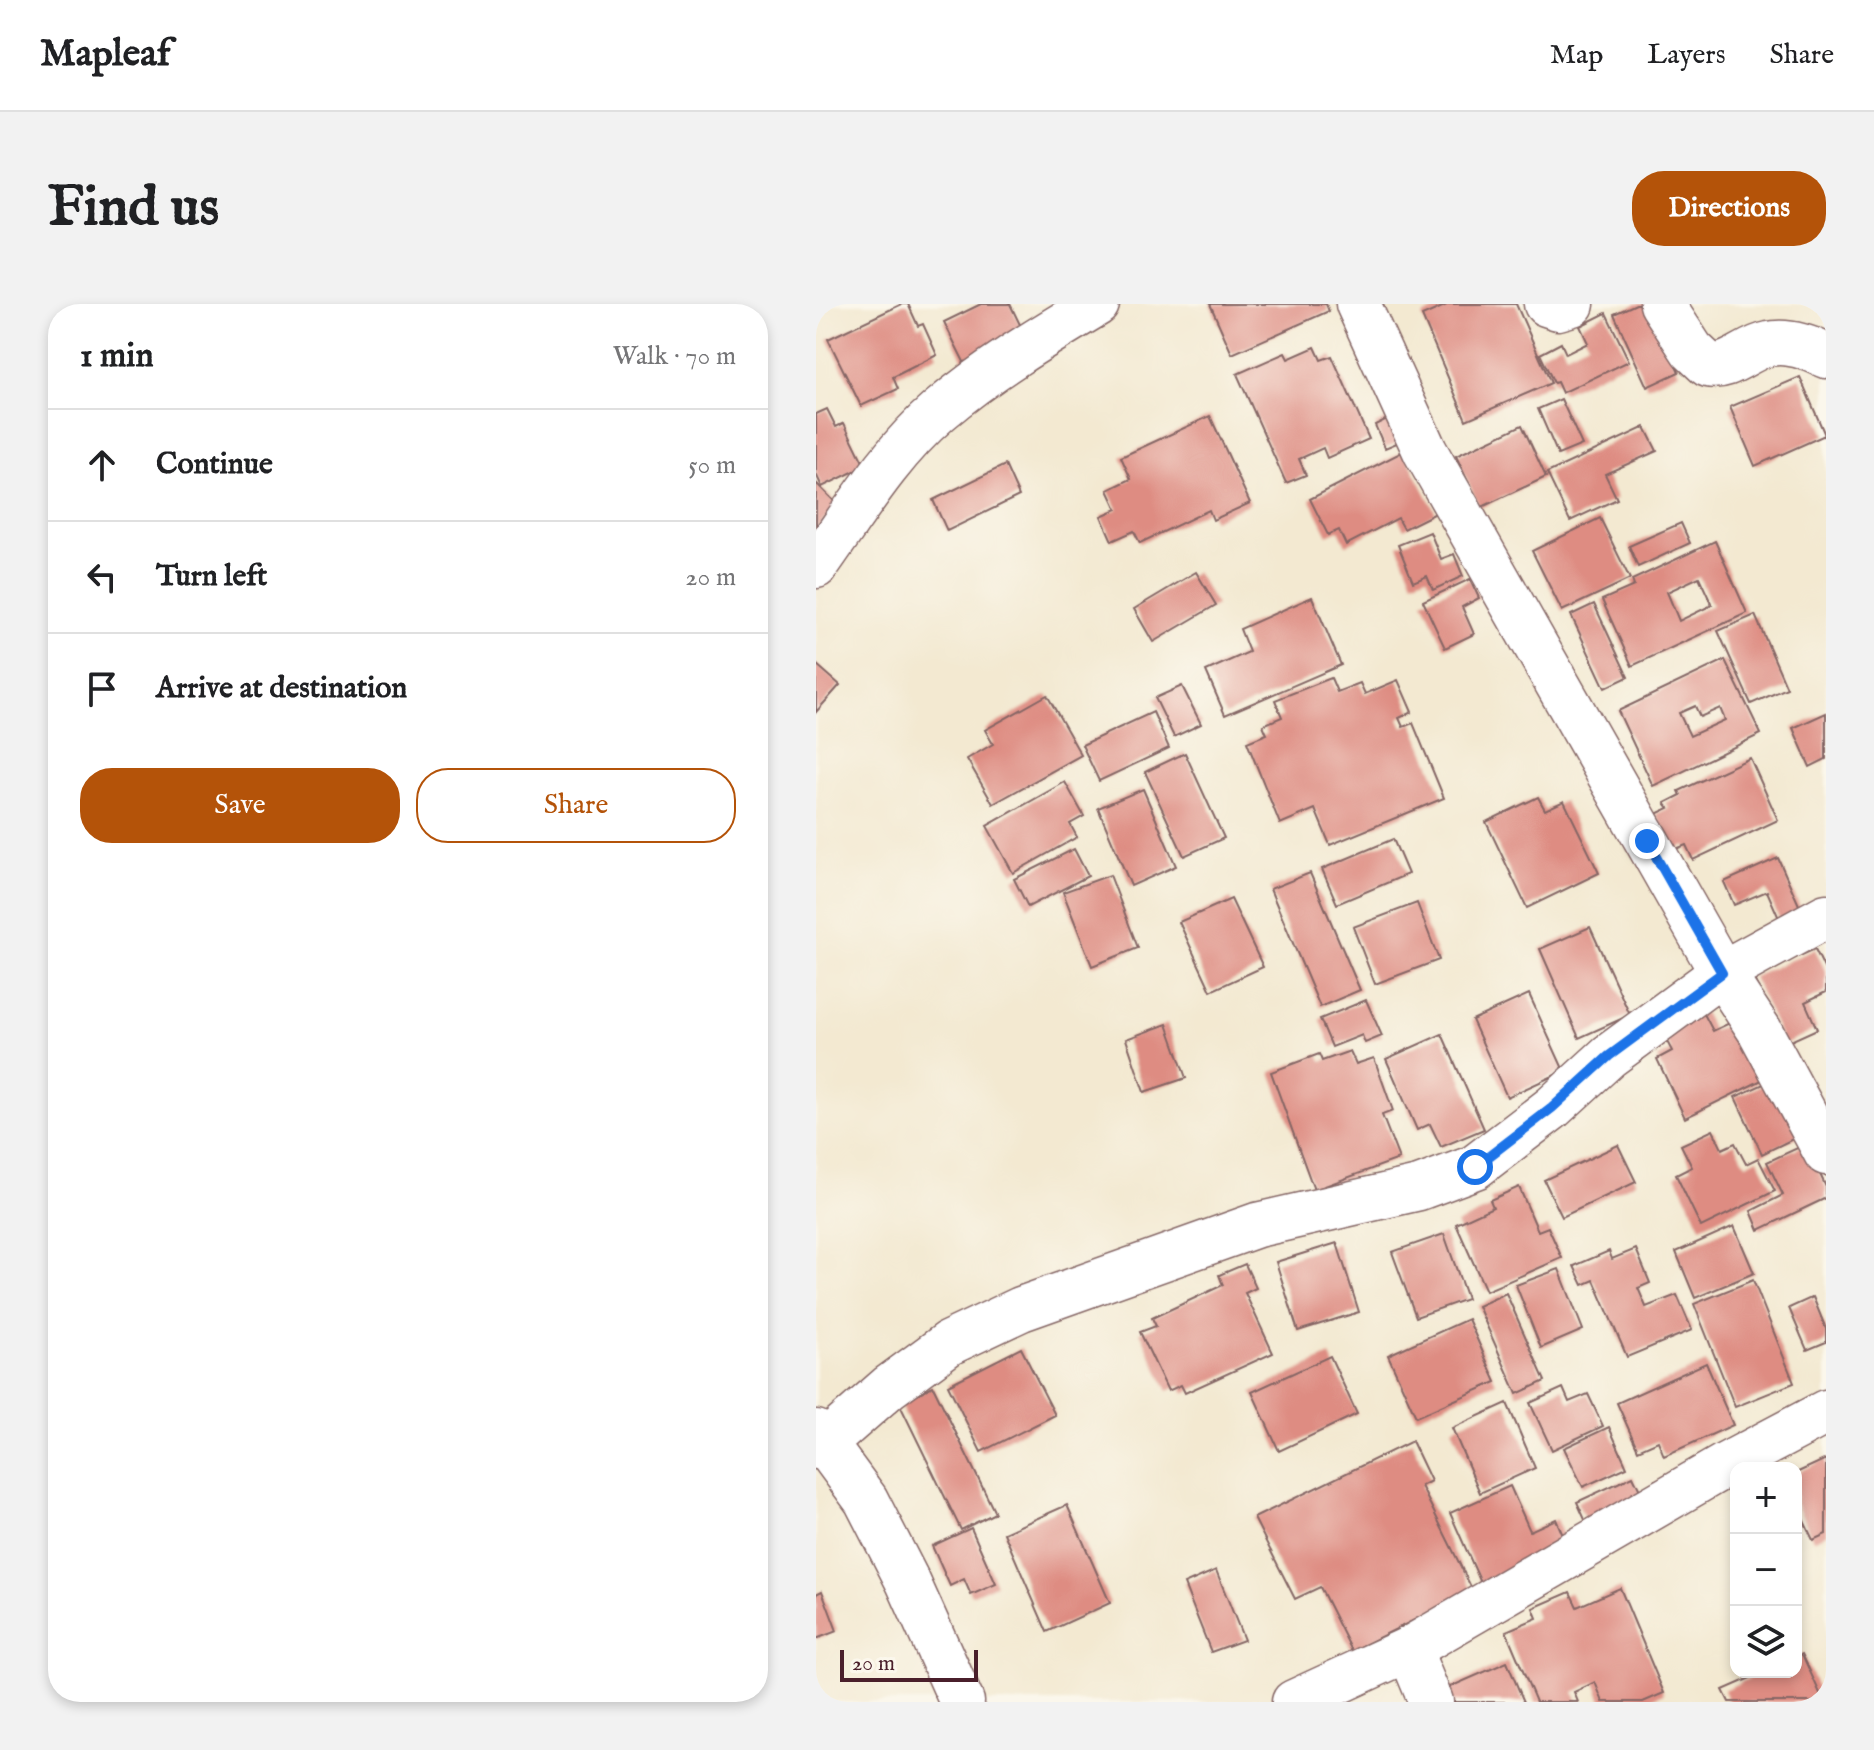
<!DOCTYPE html>
<html lang="en">
<head>
<meta charset="utf-8">
<style>
  body { margin:0; font-family:"IM FELL English",serif; background:#f2f2f2; color:#202124 }
  .controls { position:absolute; right:24px; bottom:24px; display:grid; overflow:hidden; border-radius:16px; box-shadow:0 4px 12px #0003 }
  .controls button { width:72px; height:72px; display:grid; place-items:center; padding:0; border:0; border-bottom:2px solid #e0e0e0; background:#fff; color:#202124; font:40px sans-serif }
  .scale { position:absolute; left:24px; bottom:20px; width:138px; box-sizing:border-box; padding-left:8px; border:4px solid #4a1f2b; border-top:0; font-size:22px; line-height:28px; white-space:nowrap; color:#4a1f2b; -webkit-text-stroke:6px #fbf7ec; paint-order:stroke }
  .stop { position:absolute; width:24px; height:24px; margin:-18px; border:6px solid #1a73e8; border-radius:50%; background:#fff }
  .stop.end { background:#1a73e8; border-color:#fff; box-shadow:0 2px 8px #0008 }
  .list { margin:0; padding:0; list-style:none }
  h2 { display:flex; justify-content:space-between; align-items:center; height:104px; margin:0; padding:0 32px; font-size:34px }
  h2 small { font-size:26px; font-weight:400; color:#757577 }
  .list li { display:grid; grid-template-columns:52px 1fr auto; gap:24px; align-items:center; box-sizing:border-box; height:112px; padding:0 32px; border-top:2px solid #e0e0e0 }
  .list b { display:block; font-size:30px; white-space:nowrap }
  .list em { font-size:26px; font-style:normal; color:#757577 }
  .actions { display:flex; gap:16px; padding:24px 32px }
  .actions a { flex:1; padding:18px 0; border:2px solid #b45309; border-radius:32px; text-align:center; font-size:28px; color:#b45309 }
  .actions .main { background:#b45309; color:#fff }
  .icon { flex:none; width:44px; height:44px; fill:none; stroke:currentColor; stroke-width:2; stroke-linecap:round; stroke-linejoin:round }
  .map { position:relative; flex:none; width:1010px; height:1398px; overflow:hidden; border-radius:32px }
  header { display:flex; align-items:center; gap:48px; box-sizing:border-box; height:112px; padding:0 40px; background:#fff; border-bottom:2px solid #e0e0e0 }
  header strong { font-size:38px }
  nav { display:flex; gap:44px; margin-inline-start:auto; font-size:28px }
  .intro { display:flex; align-items:center; justify-content:space-between; box-sizing:border-box; height:192px; padding:0 48px }
  h1 { margin:0; font-size:56px }
  .button { padding:20px 36px; border-radius:32px; background:#b45309; color:#fff; font-size:28px; font-weight:700 }
  main { display:flex; gap:48px; padding:0 48px }
  aside { flex:1; background:#fff; border-radius:32px; box-shadow:0 4px 12px #0003 }
  .map>svg:first-child { display:block }
</style>
</head>
<body>
<header>
<strong>Mapleaf</strong>
<nav><a>Map</a><a>Layers</a><a>Share</a></nav>
</header>
<div class="intro"><h1>Find us</h1><a class="button">Directions</a></div>
<main>
<aside>
<h2>1 min<small>Walk · 70 m</small></h2>
<ul class="list">
<li><svg class="icon" aria-label="ahead" viewBox="0 0 24 24"><path d="M12 20V5M6 11l6-6 6 6"/></svg><div><b>Continue</b></div><em>50 m</em></li>
<li><svg class="icon" aria-label="left" viewBox="0 0 24 24"><path d="M17 20v-9H6M10 6l-5 5 5 5"/></svg><div><b>Turn left</b></div><em>20 m</em></li>
<li><svg class="icon" aria-label="arrive" viewBox="0 0 24 24"><path d="M6 21V4h12l-3 4 3 4H6"/></svg><div><b>Arrive at destination</b></div></li>
</ul>
<div class="actions"><a class="main">Save</a><a>Share</a></div>
</aside>
<div class="map">
<svg width="1010" height="1398" viewBox="0 0 1010 1398">
  <rect width="100%" height="100%" fill="#fbf7ec"/>
  <filter id="ink" filterUnits="userSpaceOnUse"><feTurbulence type="fractalNoise" baseFrequency=".0125" numOctaves="2"/><feDisplacementMap in="SourceGraphic" scale="16" xChannelSelector="R" yChannelSelector="G"/><feConvolveMatrix kernelMatrix="1 2 1 2 8 2 1 2 1" color-interpolation-filters="sRGB"/></filter>
  <filter id="wash" filterUnits="userSpaceOnUse"><feTurbulence type="fractalNoise" baseFrequency=".006" numOctaves="4" result="noise"/><feDisplacementMap in="SourceGraphic" scale="32" xChannelSelector="R" yChannelSelector="G"/><feGaussianBlur stdDeviation="1.8" result="paint"/><feColorMatrix in="noise" values="0 0 0 0 0 0 0 0 0 0 0 0 0 0 0 0 0 1.4 0 .05"/><feComposite in="paint" operator="in"/></filter>
  <g filter="url(#wash)">
    <rect width="100%" height="100%" fill="#f3e9d1"/>
    <g id="blocks">
      <g fill="#de8c82" fill-rule="evenodd">
        <path d="M86,0h6l10,22 5,-2 14,31 -44,22 5,12 -37,17 -33,-67z"/>
        <path d="M165,0h29l16,33 -60,29 -22,-44z"/>
        <path d="M394,0h116l3,7 -97,43z"/>
        <path d="M633,0h67l35,79 -85,37 -44,-104z"/>
        <path d="M820,0h13l30,68 -32,15 -33,-73z"/>
        <path d="M790,9l23,48 -67,32 -5,-11 -3,1 -14,-29 21,-11 5,11 22,-11 -8,-17z"/>
        <path d="M499,43l6,13 11,-4 37,83 -42,19 -4,-10 -24,11 7,16 -20,8 -49,-109 48,-21 3,6z"/>
        <path d="M984,73l25,58 -70,31 -25,-59z"/>
        <path d="M745,95l21,46 -24,10 -20,-46z"/>
        <path d="M11,105l9,18 8,-4 21,43 -43,21 -6,-13v-60z"/>
        <path d="M394,112l40,87 -37,17 -4,-10 -69,33 -6,-12 -22,10 -11,-25 16,-7 -9,-19 23,-11 -10,-22z"/>
        <path d="M577,112l11,24 -19,8 -10,-23z"/>
        <path d="M706,121l24,52 -66,31 -24,-52z"/>
        <path d="M829,123l12,24 -52,23 12,25 -47,22 -23,-48z"/>
        <path d="M588,147l32,62 -32,16 -6,-11 -52,27 -7,-15 -11,5 -18,-36z"/>
        <path d="M189,161l14,31 -72,35 -14,-31z"/>
        <path d="M0,179l22,22 -22,23z"/>
        <path d="M784,214l30,61 -68,32 -30,-60z"/>
        <path d="M865,219l9,20 -52,24 -9,-21z"/>
        <path d="M614,228l11,27 13,-5 9,22 -30,14 -6,-14 -14,6 -15,-37z"/>
        <path d="M899,237l32,72 -115,53 -30,-66 32,-14 -2,-6zM883,273l13,28 -33,16 -12,-29z"/>
        <path d="M380,268l20,33 -63,37 -19,-33z"/>
        <path d="M654,275l9,19 -17,9 12,27 -29,14 -22,-47z"/>
        <path d="M496,293l29,68 -116,50 -19,-44 43,-19 -9,-23z"/>
        <path d="M778,300l34,73 -23,11 -34,-73z"/>
        <path d="M939,311l32,73 -36,16 -33,-73z"/>
        <path d="M909,356l36,74 -108,52 -35,-75zM879,402l5,11 20,-9 5,12 -35,16 -11,-23z"/>
        <path d="M0,360l24,21 -24,27z"/>
        <path d="M515,374l6,14 23,-9 5,11 33,-14 14,32 -13,6 4,9 10,-4 31,75 -114,47 -15,-36 -35,15 -33,-82 20,-8 -4,-9 19,-8 -7,-17z"/>
        <path d="M366,382l19,38 -27,13 -19,-39z"/>
        <path d="M231,391l34,60 -88,49 -26,-45 26,-15 -8,-14z"/>
        <path d="M337,408l16,36 -70,33 -17,-36z"/>
        <path d="M1010,409v46l-16,8 -17,-39z"/>
        <path d="M369,449l39,85 -40,18 -39,-84z"/>
        <path d="M934,454l28,62 -85,40 -7,-15 -13,5 -17,-36 13,-6 -4,-5 16,-8 -2,-4z"/>
        <path d="M249,478l19,34 -14,8 7,13 -64,36 -26,-47z"/>
        <path d="M327,485l33,77 -45,20 -33,-78z"/>
        <path d="M722,493l7,13 19,-9 35,72 -72,35 -41,-86z"/>
        <path d="M577,535l15,35 -71,30 -15,-35z"/>
        <path d="M258,545l14,27 -60,31 -14,-28z"/>
        <path d="M962,554l25,56 -22,9 -14,-32 -33,14 -10,-23z"/>
        <path d="M494,569l50,117 -40,17 -50,-118z"/>
        <path d="M294,571l28,73 -46,18 -29,-74z"/>
        <path d="M415,595l32,68 -52,24 -32,-69z"/>
        <path d="M601,599l22,57 -64,24 -22,-57z"/>
        <path d="M774,623l40,88 -51,23 -39,-89z"/>
        <path d="M999,645l11,23v20l-21,10 12,27 -33,15 -31,-67z"/>
        <path d="M713,690l35,77 -57,26 -35,-77z"/>
        <path d="M550,696l16,36 -17,7 -3,-8 -30,12 -12,-28z"/>
        <path d="M887,708l10,19 25,-12 28,59 -81,40 -28,-59 15,-8 -10,-19z"/>
        <path d="M351,720l19,54 -42,14 -18,-53z"/>
        <path d="M626,730l42,95 -43,18 -11,-23 -13,6 -31,-71z"/>
        <path d="M534,747l6,13 18,-6 19,53 -11,4 17,44 -85,31 -43,-118 48,-18 3,7z"/>
        <path d="M952,778l35,52 -41,20 -27,-57z"/>
        <path d="M897,826l9,19 13,-6 11,21 12,-6 17,33 -74,36 -25,-52 16,-8 -11,-22z"/>
        <path d="M990,840l20,43v11l-67,32 -8,-19 32,-16 -16,-33z"/>
        <path d="M802,841l18,37 -74,35 -18,-37z"/>
        <path d="M703,883l19,44 10,-4 14,31 -76,33 -30,-67 37,-17 -3,-7z"/>
        <path d="M918,922l20,47 -59,25 -19,-46z"/>
        <path d="M628,930l23,65 -51,18 -24,-65z"/>
        <path d="M521,939l22,69 -61,19 -22,-69z"/>
        <path d="M820,945l14,34 -12,5 8,19 31,-12 15,35 -65,27 -33,-77 -11,5 -9,-19 35,-15 3,8z"/>
        <path d="M429,960l11,24 -11,5 28,60 -88,40 -4,-8 -13,6 -28,-59 16,-6 -4,-8 71,-33 -4,-10z"/>
        <path d="M743,965l24,61 -42,18 -25,-63z"/>
        <path d="M937,976l41,103 -59,24 -41,-103z"/>
        <path d="M690,989l39,88 -28,13 -39,-88z"/>
        <path d="M997,993l13,32v13l-19,8 -18,-42z"/>
        <path d="M652,1015l28,63 -80,35 -28,-62z"/>
        <path d="M205,1044l34,67 -74,37 -33,-67z"/>
        <path d="M514,1052l27,58 -78,37 -27,-59z"/>
        <path d="M890,1059l27,62 -69,31 -6,-15 -20,9 -21,-47z"/>
        <path d="M117,1082l62,127 -34,17 -62,-127z"/>
        <path d="M747,1084l6,14 19,-8 15,32 -51,24 -22,-47z"/>
        <path d="M691,1099l28,65 -55,25 -28,-65z"/>
        <path d="M793,1123l18,40 -44,20 -19,-39z"/>
        <path d="M596,1137l19,40 -10,5 52,105 -121,60 -32,-64 -25,12 -41,-81z"/>
        <path d="M1010,1155v75l-13,6 -17,-36v-31z"/>
        <path d="M817,1172l15,31 -57,26 -14,-31z"/>
        <path d="M694,1182l20,45 26,-12 11,26 -86,38 -31,-70z"/>
        <path d="M251,1201l43,98 -63,29 -43,-99z"/>
        <path d="M155,1224l25,56 -25,11 -7,-16 -14,7 -18,-40z"/>
        <path d="M400,1266l28,70 -33,12 -27,-68z"/>
        <path d="M804,1284l44,105 -21,9h-40l-8,-20 -21,10 4,10h-42l-30,-71 31,-13 -4,-10 37,-16 7,15z"/>
        <path d="M6,1287l15,40 -21,8v-45z"/>
        <path d="M986,1350l22,48h-95l-6,-12 41,-18h32v-15z"/>
        <path d="M691,1358l17,40h-75l-6,-12z"/>
      </g>
    </g>
  </g>
  <g filter="url(#ink)">
    <use href="#blocks" fill-opacity="0" stroke="#856665" stroke-width="2"/>
    <g fill="none" stroke-linecap="round" stroke-linejoin="round">
      <defs>
        <g id="minor">
          <path d="M542,0l67,147 297,522 38,58 66,122"/>
          <path d="M730,0l12,4 14,-4"/>
          <path d="M846,0l30,46 16,15c22,5 39,-17 61,-21 18,-4 41,4 57,12"/>
          <path d="M0,262c38,-53 73,-112 123,-155 48,-41 103,-74 158,-107"/>
          <path d="M0,1128l50,68 42,82 54,120"/>
          <path d="M0,1143l9,-4 64,-56 60,-44 72,-34 236,-84 162,-37 56,-21 77,-59 57,-52 113,-83 104,-57"/>
          <path d="M593,1345l22,53"/>
          <path d="M478,1398l115,-53 315,-183 102,-54"/>
        </g>
      </defs>
      <use href="#minor" stroke="#856665" stroke-width="47"/>
      <use href="#minor" stroke="#fff" stroke-width="44"/>
    </g>
  </g>
  <g fill="none" stroke-linecap="round" stroke-linejoin="round" filter="url(#ink)">
    <path stroke="#1a73e8" stroke-width="10" d="M659,863l77,-59 57,-52 113,-83 -75,-132"/>
  </g>
</svg>
<div class="controls">
<button>+</button>
<button>−</button>
<button><svg class="icon" aria-label="layers" viewBox="0 0 24 24"><path d="M12 4l9 5-9 5-9-5zM3 14l9 5 9-5"/></svg></button>
</div>
<div class="scale">20 m</div>
<div class="stop" style="left:659px;top:863px"></div>
<div class="stop end" style="left:831px;top:537px"></div>
</div>
</main>
</body>
</html>
